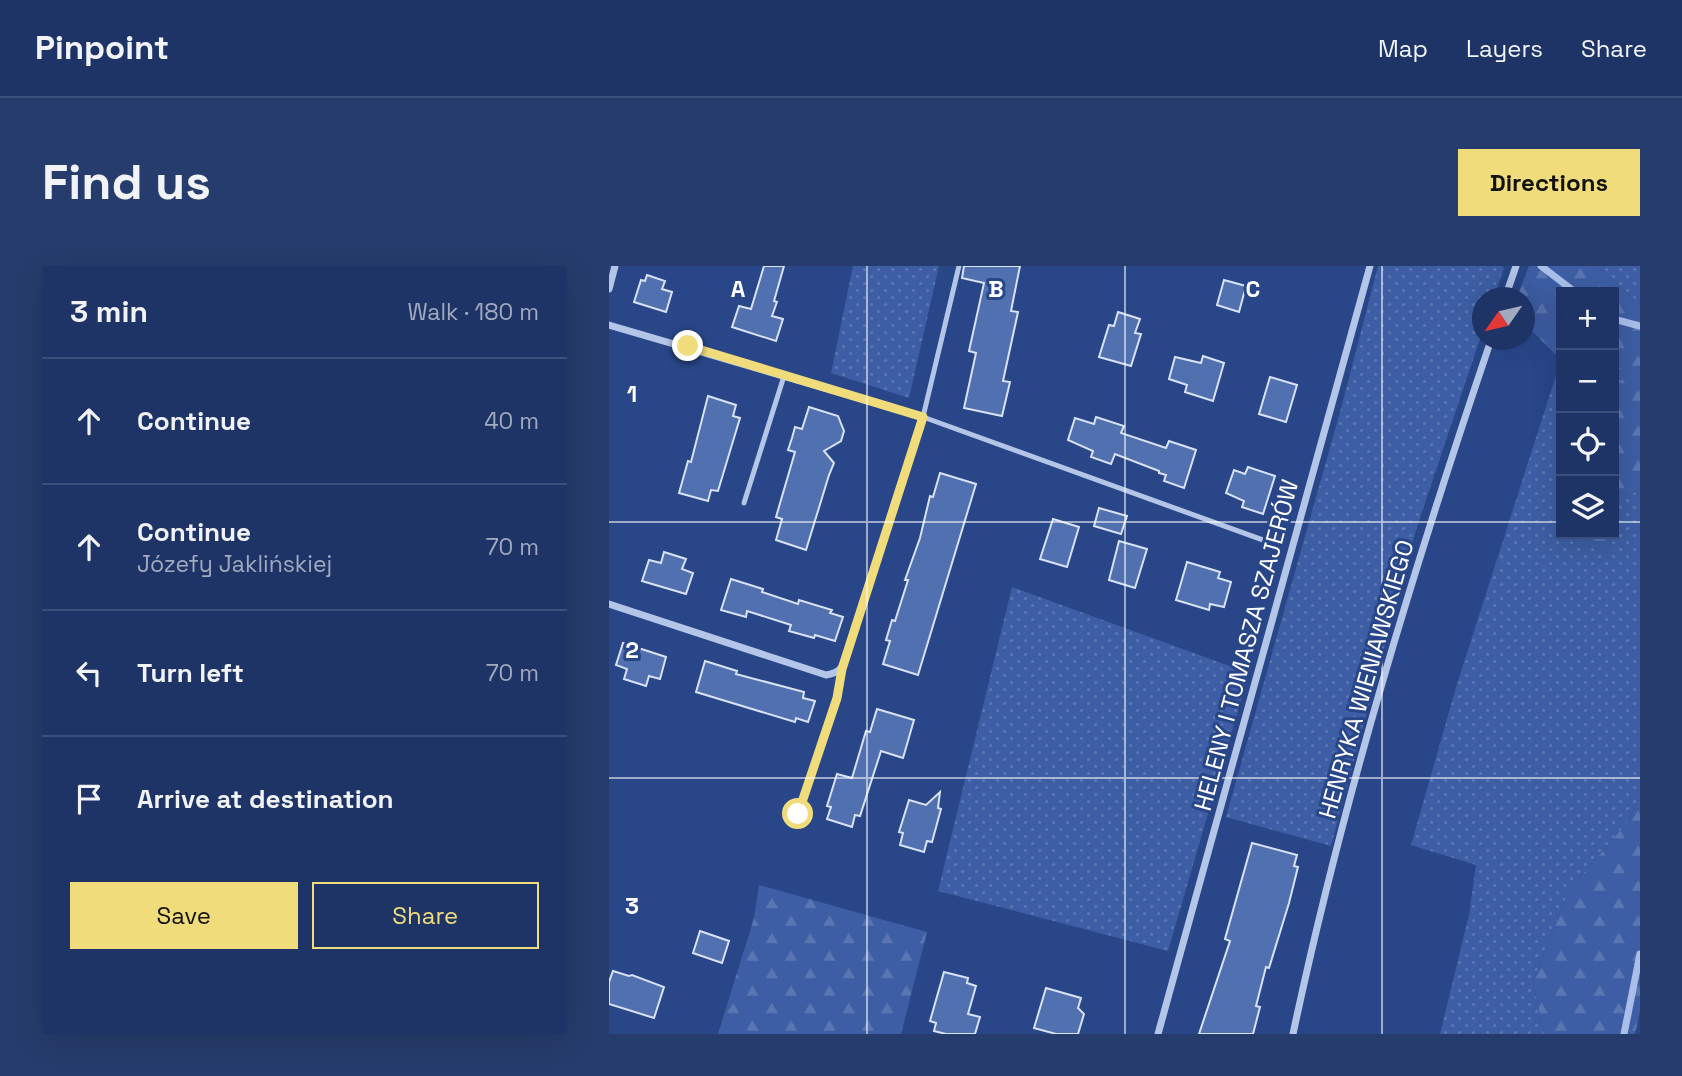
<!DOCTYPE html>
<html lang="en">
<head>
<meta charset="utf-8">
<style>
  body { margin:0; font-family:"Space Grotesk",sans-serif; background:#263c6c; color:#f1f3f6 }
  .controls { position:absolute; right:21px; top:21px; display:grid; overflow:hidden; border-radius:0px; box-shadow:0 7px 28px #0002 }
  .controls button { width:63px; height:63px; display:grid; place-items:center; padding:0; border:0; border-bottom:2px solid #3c4f7a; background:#1e3466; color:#f1f3f6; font:35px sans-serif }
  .compass { position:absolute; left:863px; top:21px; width:63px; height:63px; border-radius:50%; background:#1e3466; box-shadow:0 7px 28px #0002; rotate:236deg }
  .stop { position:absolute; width:21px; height:21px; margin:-16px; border:5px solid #f0dc7b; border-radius:50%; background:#fff }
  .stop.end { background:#f0dc7b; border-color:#fff; box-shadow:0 2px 7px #0008 }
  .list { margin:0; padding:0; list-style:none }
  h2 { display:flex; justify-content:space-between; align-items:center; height:91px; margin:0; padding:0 28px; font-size:30px }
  h2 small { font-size:23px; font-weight:400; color:#a1aabf }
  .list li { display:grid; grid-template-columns:46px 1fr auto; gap:21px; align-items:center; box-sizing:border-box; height:126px; padding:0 28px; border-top:2px solid #3c4f7a }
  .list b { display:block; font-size:26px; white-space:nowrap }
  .list p { margin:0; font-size:23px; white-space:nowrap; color:#a1aabf }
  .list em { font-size:23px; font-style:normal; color:#a1aabf }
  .actions { display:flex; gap:14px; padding:21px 28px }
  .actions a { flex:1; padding:16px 0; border:2px solid #f0dc7b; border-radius:0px; text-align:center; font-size:24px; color:#f0dc7b }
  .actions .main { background:#f0dc7b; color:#111 }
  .icon { flex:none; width:38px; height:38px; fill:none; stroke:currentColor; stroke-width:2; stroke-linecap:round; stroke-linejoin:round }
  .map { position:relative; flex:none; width:1031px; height:768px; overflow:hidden; border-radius:0px }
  header { display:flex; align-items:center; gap:42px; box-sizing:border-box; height:98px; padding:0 35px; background:#1e3466; border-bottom:2px solid #3c4f7a }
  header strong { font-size:33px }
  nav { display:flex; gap:38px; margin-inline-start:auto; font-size:24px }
  .intro { display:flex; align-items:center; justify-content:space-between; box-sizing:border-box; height:168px; padding:0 42px }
  h1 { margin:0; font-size:49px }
  .button { padding:18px 32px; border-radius:0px; background:#f0dc7b; color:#111; font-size:24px; font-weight:700 }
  main { display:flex; gap:42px; padding:0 42px }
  aside { flex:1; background:#1e3466; border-radius:0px; box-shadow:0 7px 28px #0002 }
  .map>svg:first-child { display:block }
</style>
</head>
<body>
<header>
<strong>Pinpoint</strong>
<nav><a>Map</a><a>Layers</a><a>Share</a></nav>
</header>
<div class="intro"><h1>Find us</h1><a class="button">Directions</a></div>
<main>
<aside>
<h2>3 min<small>Walk · 180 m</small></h2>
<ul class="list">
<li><svg class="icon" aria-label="ahead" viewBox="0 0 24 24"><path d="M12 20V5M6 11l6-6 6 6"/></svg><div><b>Continue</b></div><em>40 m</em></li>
<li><svg class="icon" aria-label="ahead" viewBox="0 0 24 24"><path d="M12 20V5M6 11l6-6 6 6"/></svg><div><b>Continue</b><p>Józefy Jaklińskiej</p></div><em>70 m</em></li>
<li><svg class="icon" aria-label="left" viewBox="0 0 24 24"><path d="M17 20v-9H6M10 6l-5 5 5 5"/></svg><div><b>Turn left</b></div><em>70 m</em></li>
<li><svg class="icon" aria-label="arrive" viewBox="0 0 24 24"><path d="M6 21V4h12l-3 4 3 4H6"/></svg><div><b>Arrive at destination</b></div></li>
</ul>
<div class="actions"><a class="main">Save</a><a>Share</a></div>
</aside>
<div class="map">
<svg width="1031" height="768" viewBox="0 0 1031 768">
  <defs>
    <pattern id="grass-dots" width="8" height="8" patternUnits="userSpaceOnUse" patternTransform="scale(1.75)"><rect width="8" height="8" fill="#3d5ea4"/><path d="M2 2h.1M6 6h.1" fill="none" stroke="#5a76b2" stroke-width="1.8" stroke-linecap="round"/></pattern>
    <pattern id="forest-firs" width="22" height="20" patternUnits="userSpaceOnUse" patternTransform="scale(1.75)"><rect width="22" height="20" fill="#3d5ea4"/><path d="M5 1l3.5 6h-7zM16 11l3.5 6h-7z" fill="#5a76b2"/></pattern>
  </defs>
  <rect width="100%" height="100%" fill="#284688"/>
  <g fill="url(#grass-dots)">
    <path d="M244,0h86l-30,132 -78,-25z"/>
    <path d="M769,0h123l3,2 -10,29 -11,1 -1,35 -66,197 -85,316 -105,-29 116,-412z"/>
    <path d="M989,0h42v35l-8,-3z"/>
    <path d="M952,94v174h21v10l25,9 4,-19h3l6,-36 20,-8v305l-13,28 -58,67 -36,91 11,53h-104l29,-119 7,-50 -65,-20 46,-161z"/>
    <path d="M1005,98l12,7 -12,32z"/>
    <path d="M403,321l237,86 -81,278 -230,-60z"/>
  </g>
  <g fill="url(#forest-firs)">
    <path d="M920,0h69l34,32 8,3v189l-20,8 -6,26v-121l11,-32 -11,-7v-72h-53v68l-36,-36v-26l-8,-1z"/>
    <path d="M973,268h29l-4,19 -25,-9z"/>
    <path d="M1031,529v216l-5,23h-91l-11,-53 36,-91 58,-67z"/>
    <path d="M150,619l168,47 -26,102h-183l36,-116z"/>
  </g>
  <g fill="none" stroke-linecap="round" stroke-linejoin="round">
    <g stroke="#a9bfe9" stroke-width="7">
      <path d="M932,0l34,26"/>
      <path d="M1005,53l26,7"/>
      <path d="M1015,768l16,-80"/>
    </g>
  </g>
  <g fill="#5170af" stroke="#d8e2f7" stroke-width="2">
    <path d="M155,0h20l-10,35 3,1 -5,14 11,3 -7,22 -44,-14 7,-21 12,3z"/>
    <path d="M355,0h56l-9,45 7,1 -15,69 7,1 -8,34 -38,-8 12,-55 -7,-2 15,-68 -22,-5z"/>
    <path d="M38,9l18,6 -3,8 10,3 -6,20 -32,-10 7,-22 4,1z"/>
    <path d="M615,14l22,6 -7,26 -22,-7z"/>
    <path d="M509,46l22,7 -5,14 6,1 -10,32 -32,-9 10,-32 5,1z"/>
    <path d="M594,90l21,7 -11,38 -28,-9 2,-7 -18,-6 6,-22 26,6z"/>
    <path d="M661,111l27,8 -11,37 -27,-8z"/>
    <path d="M99,130l28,9 -3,11 7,2 -22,73 -7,-1 -3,11 -29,-8 9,-32 3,1z"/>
    <path d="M200,141l29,9 6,15 -3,10 -17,10 10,12 -5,12 -23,75 -30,-10 6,-21 -6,-2 19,-65 -7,-2 4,-12 3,-11 7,2z"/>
    <path d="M487,151l28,9 -3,7 45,15 3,-7 27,9 -12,38 -20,-7 2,-6 -7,-2v-2l-44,-17 -4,10 -20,-7 2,-6 -25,-11 7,-22 19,6z"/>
    <path d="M639,201l27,9 -12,38 -21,-7 2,-6 -18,-8 8,-23 11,4z"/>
    <path d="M331,207l36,11 -58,191 -35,-11 7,-23 -4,-1 6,-20 3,1 13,-41h-3l15,-42 10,-42 3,1z"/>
    <path d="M490,242l28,8 -6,18 -27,-8z"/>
    <path d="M444,253l26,8 -12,40 -27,-8z"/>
    <path d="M510,275l28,8 -12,39 -26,-8z"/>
    <path d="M55,286l22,7 -4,10 11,4 -7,21 -44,-13 7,-21 12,3z"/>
    <path d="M578,296l33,10 -2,6 13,4 -7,25 -14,-3 -1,6 -33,-10z"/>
    <path d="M122,313l32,10 -1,3 36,12 1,-4 33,10 -2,3 13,4 -8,24 -20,-6 -1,3 -25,-7 2,-6 -44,-14 -1,6 -25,-7z"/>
    <path d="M14,377l43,14 -6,22 -11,-3 -3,10 -22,-7 3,-10 -11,-4z"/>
    <path d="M96,395l32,10 -1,3 68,18 -1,6 12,3 -7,21 -12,-4 -1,4 -99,-30z"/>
    <path d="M268,443l37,11 -11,38 -22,-7 -21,65 -5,-1 -3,12 -25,-8 4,-12 -4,-1 10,-32 15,4 14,-47 4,1z"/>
    <path d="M331,526l-2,16 3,1 -9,33 -5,-1 -3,11 -24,-7 3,-12 -4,-1 10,-32 17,5z"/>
    <path d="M643,577l45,12 -3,11 4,1 -9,36 -20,65 -3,-1 -10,39 4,1 -7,27h-54l31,-93 -5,-2z"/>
    <path d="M91,665l29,10 -7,22 -29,-10z"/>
    <path d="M4,705l16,5 3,-1 32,12 -10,31 -45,-14v-22z"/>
    <path d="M335,706l24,6 -1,5 9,3 -8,28 12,3 -5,17h-29l-12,-3 2,-8 -6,-2z"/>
    <path d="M437,722l35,10 -3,10 6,6 -6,20h-22l-22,-6z"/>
  </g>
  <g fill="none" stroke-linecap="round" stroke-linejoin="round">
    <g stroke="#b4c6e8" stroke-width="5">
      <path d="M350,0l-36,151 351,127"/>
      <path d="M135,237l40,-127"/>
      <path d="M189,548l39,-116 5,-29"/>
    </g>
    <g stroke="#b4c6e8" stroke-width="7">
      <path d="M0,23l6,-23"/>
      <path d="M896,32l11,-32"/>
      <path d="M0,59l314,92 -77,241c-5,12 -8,15 -20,17l-217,-71"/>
      <path d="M549,768l212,-768"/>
      <path d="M684,768c50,-235 121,-467 198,-694"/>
    </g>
  </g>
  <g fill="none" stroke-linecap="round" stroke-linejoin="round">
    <path stroke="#f0dc7b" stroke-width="9" d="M79,80l235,71 -81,252 -5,29 -39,116"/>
  </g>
  <path fill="none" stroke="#fff" stroke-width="2" stroke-opacity="0.55" d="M258,0v768M516,0v768M773,0v768M0,256h952M1005,256h26M0,512h1031"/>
  <g text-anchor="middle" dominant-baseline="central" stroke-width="6" stroke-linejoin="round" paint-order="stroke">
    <g font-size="24" fill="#fff" stroke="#284688">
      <text transform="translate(637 379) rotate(-75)">HELENY I TOMASZA SZAJERÓW</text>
      <text transform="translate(757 413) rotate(-74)">HENRYKA WIENIAWSKIEGO</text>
    </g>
  </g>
  <g font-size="23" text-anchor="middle" font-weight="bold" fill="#fff" stroke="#284688" stroke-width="6" stroke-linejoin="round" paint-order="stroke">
    <text x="129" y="31">A</text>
    <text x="387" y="31">B</text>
    <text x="644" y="31">C</text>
    <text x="23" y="136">1</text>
    <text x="23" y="392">2</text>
    <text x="23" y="648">3</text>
  </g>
</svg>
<div class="controls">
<button>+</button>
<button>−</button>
<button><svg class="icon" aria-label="locate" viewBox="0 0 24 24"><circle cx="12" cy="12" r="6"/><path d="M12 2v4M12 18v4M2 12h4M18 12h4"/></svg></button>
<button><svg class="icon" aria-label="layers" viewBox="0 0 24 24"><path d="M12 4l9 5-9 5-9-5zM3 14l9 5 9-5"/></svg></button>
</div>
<svg class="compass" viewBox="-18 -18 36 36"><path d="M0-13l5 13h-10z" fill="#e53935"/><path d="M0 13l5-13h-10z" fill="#a1aabf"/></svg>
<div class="stop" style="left:189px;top:548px"></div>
<div class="stop end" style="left:79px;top:80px"></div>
</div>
</main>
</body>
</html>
